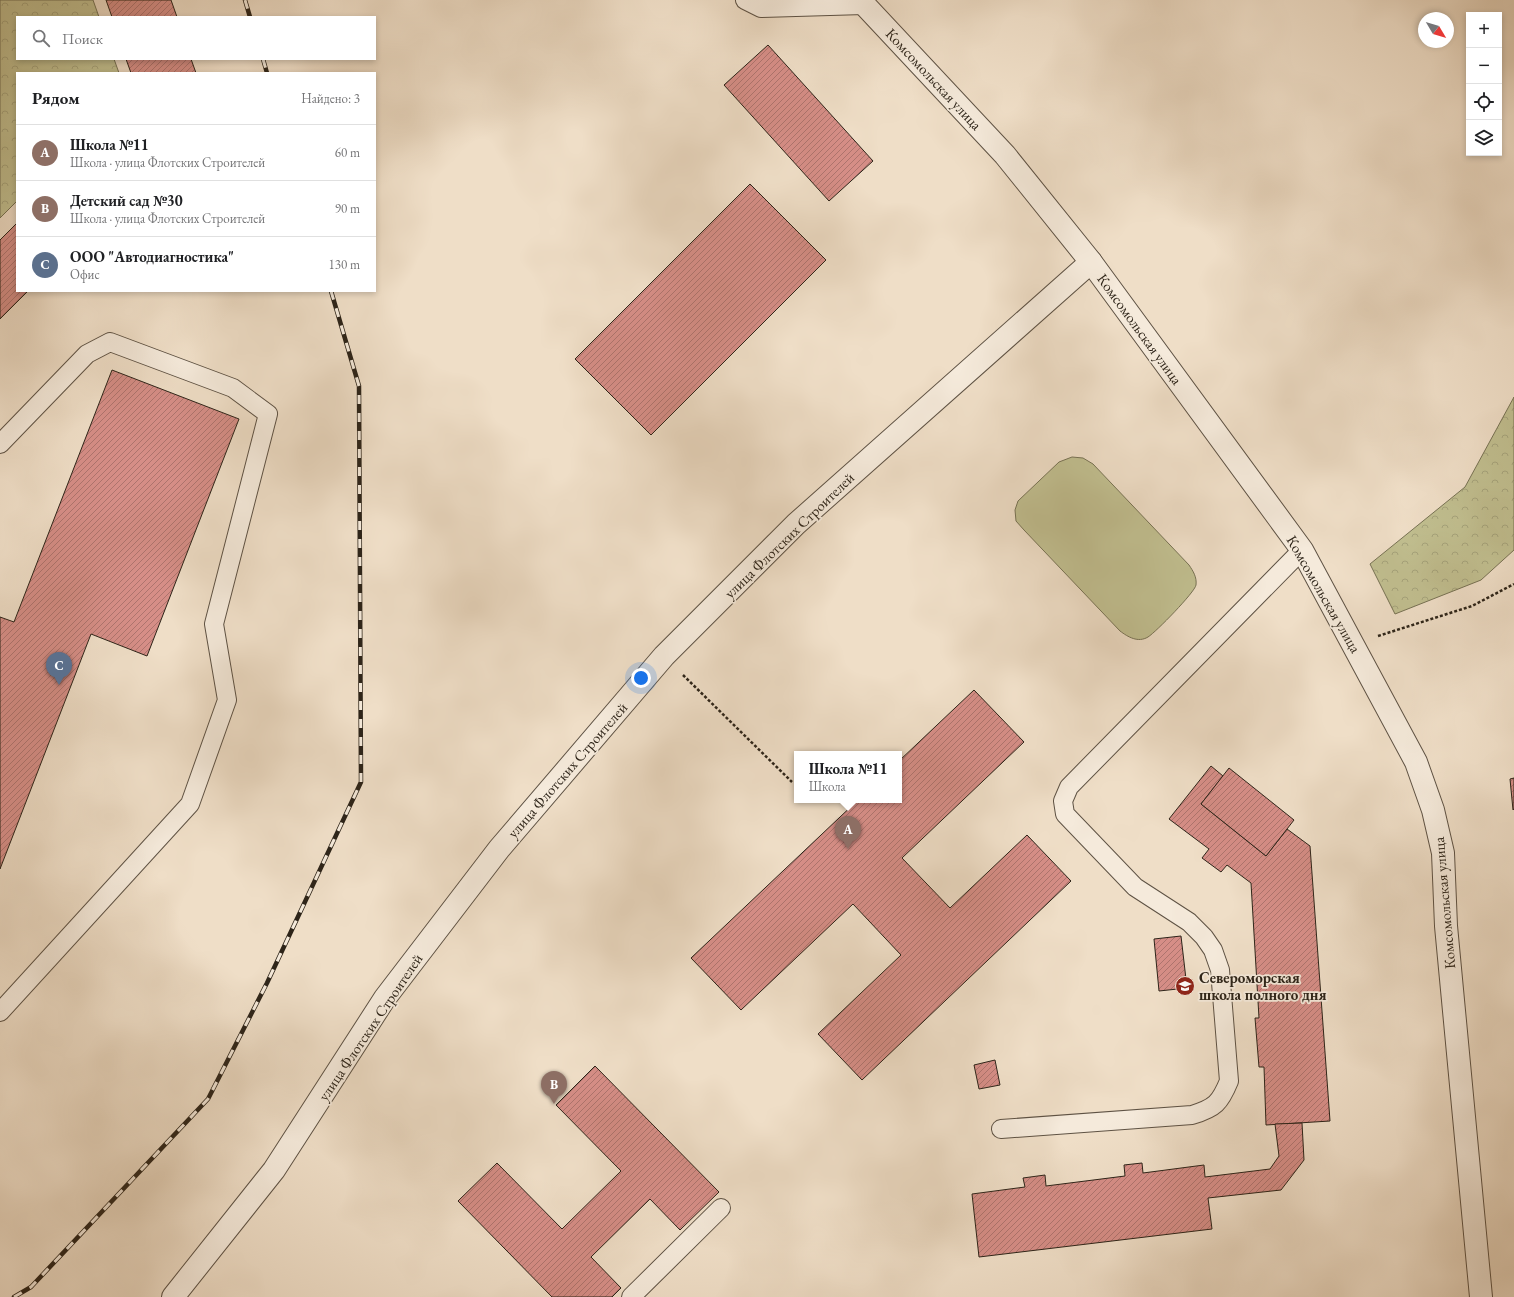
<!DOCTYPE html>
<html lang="ru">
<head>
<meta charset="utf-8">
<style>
  body { margin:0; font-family:"EB Garamond",serif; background:#f2f2f2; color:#202124 }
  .controls { position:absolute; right:12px; top:12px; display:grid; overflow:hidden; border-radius:0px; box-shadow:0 2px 6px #0003 }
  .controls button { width:36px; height:36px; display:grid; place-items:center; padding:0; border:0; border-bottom:1px solid #e0e0e0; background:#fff; color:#202124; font:20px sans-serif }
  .compass { position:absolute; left:1418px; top:12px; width:36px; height:36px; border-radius:50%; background:#fff; box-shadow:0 2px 6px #0003; rotate:128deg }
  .you { position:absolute; left:641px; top:678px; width:14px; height:14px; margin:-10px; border:3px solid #fff; border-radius:50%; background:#1a73e8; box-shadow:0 0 0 6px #1a73e833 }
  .badge { display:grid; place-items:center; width:26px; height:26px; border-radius:50%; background:#2563eb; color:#fff; font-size:13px; font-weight:700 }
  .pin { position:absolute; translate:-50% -33px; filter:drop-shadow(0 1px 2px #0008) }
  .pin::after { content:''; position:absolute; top:21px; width:14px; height:12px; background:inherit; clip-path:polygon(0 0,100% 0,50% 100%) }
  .popup { position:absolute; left:794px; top:751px; width:108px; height:52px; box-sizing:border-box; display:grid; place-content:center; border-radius:0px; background:#fff; filter:drop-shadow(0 1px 3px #0005); font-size:13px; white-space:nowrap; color:#757577 }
  .popup b { font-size:15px; color:#202124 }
  .popup::after { content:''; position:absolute; left:50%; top:100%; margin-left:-8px; border:8px solid transparent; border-top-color:#fff }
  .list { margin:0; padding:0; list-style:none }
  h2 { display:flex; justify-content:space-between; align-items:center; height:52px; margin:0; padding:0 16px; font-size:17px }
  h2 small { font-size:13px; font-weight:400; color:#757577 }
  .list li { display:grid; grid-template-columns:26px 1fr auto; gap:12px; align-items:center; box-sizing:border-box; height:56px; padding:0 16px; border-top:1px solid #e0e0e0 }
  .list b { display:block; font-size:15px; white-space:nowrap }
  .list p { margin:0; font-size:13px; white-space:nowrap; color:#757577 }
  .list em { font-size:13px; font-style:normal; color:#757577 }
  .icon { flex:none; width:22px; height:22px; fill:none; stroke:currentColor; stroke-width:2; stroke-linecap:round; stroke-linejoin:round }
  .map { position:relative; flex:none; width:1514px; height:1297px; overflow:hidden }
  .search { position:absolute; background:#fff; box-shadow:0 2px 6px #0003; left:16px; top:16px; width:360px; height:44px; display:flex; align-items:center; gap:10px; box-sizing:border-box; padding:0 14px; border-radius:0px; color:#757577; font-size:15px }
  .panel { position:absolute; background:#fff; box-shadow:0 2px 6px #0003; left:16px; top:72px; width:360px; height:220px; border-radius:0px }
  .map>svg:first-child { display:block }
</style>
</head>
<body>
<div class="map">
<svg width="1514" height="1297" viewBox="0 0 1514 1297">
  <defs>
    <pattern id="forest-crowns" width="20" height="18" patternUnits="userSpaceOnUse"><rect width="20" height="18" fill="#c1bf90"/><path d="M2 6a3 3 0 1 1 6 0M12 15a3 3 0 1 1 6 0" fill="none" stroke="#a6a47c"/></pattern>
    <pattern id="building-hatch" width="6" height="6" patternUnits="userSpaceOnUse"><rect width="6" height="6" fill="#d68e87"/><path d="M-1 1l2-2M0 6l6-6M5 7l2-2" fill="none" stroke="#ae746e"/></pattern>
  </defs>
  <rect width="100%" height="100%" fill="#efdec7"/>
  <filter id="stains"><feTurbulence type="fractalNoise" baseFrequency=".005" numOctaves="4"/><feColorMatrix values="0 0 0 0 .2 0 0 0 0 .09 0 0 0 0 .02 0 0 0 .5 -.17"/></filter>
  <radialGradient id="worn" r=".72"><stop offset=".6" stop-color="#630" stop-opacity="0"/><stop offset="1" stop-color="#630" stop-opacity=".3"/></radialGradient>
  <path fill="#c1bf90" stroke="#777254" d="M1072,457l11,1 10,6 96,101c4,6 8,12 7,20 -1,7 -40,47 -48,52 -10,6 -20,0 -28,-6l-96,-101 -8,-9 -1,-11 3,-9 41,-39z"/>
  <g fill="url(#forest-crowns)" stroke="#777254">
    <path d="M0,0h93l6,17h-82v42h97l5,14h-102v128l-17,17z"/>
    <path d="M1514,397v153l-33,30 -86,34 -25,-50 95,-77z"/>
  </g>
  <g fill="url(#building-hatch)" stroke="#2d2419">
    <path d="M106,0h65l6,17h-65z"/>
    <path d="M768,45l105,116 -44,40 -105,-116z"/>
    <path d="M126,59h65l5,14h-65z"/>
    <path d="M750,184l76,76 -175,175 -76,-76z"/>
    <path d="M17,223v68h11l-28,28v-79z"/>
    <path d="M112,370l127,49 -92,237 -56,-22 -91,235v-252l14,5z"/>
    <path d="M974,690l50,52 -122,116 48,50 77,-73 44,46 -209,199 -44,-46 83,-79 -48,-51 -112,106 -50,-52 167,-158h41v-39z"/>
    <path d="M1211,766l12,10 -22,28 65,52 21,-27 23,17 20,275 -64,4 -2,-58h-5l-4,-49h4l-8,-135 -24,-18 -6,7 -19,-14 7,-9 -40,-30z"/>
    <path d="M1229,768l65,52 -28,36 -65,-52z"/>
    <path d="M1514,778v31l-1,1 -3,-31z"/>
    <path d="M1181,936l6,52 -28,3 -5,-52z"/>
    <path d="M995,1060l5,25 -21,4 -5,-24z"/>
    <path d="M595,1066l124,126 -39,38 -30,-31 -59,58 30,31 -9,9h-60l-94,-96 39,-38 65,66 59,-58 -65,-66z"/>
    <path d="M1302,1123l2,37 -23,30 -73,8 4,31 -233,28 -7,-63 53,-7 -2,-9 22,-3 1,11 79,-10 -1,-11 18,-2 1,10 61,-8 1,12 65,-8 9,-13 -4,-32z"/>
  </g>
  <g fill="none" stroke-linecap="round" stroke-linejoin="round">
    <defs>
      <g id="service">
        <path d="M745,0l16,8 103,-3"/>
        <path d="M0,444l87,-90 23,-12 123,46 35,26 -54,210 13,76 -37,104 -190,208"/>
        <path d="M1001,1129l191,-14c23,-7 28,-12 37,-34l-9,-111 -7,-20 -9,-13 -15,-15 -54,-35 -70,-73 -2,-13 6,-14 233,-237"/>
        <path d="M631,1297l90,-89"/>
      </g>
      <path id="minor" d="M173,1297l101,-127 111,-172 114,-149 165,-193 132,-132 295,-262"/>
      <path id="tertiary" d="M860,0l145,155 86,107 211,288 114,212 17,48 10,43 3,73 35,371"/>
    </defs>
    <use href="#service" stroke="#5e5244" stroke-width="20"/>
    <use href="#minor" stroke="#5e5244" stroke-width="24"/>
    <use href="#tertiary" stroke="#5e5244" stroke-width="24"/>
    <g stroke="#2d2419" stroke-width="2.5" stroke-dasharray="3 2" stroke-linecap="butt">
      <path d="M1378,636l94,-30 42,-22"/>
      <path d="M683,675l109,107"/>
    </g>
    <use href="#service" stroke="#f5eadb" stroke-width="18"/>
    <use href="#minor" stroke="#f5eadb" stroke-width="22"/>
    <use href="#tertiary" stroke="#f5eadb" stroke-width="22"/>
    <defs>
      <g id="rail">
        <path d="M245,0l5,17"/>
        <path d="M263,59l4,14"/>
        <path d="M14,1297l17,-10 177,-188 59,-116 94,-201 -2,-396 -28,-95"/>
      </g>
    </defs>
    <use href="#rail" stroke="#2d2419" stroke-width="4.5"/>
    <use href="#rail" stroke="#f5eadb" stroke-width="3" stroke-dasharray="9" stroke-linecap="butt"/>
  </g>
  <defs>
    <symbol id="school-disc" viewBox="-11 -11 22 22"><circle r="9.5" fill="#8f2418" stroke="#f5eadb"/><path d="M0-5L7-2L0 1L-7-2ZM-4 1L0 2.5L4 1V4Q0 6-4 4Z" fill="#fff"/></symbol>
  </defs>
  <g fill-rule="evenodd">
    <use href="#school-disc" x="1174" y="975" width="22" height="22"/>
  </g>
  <g text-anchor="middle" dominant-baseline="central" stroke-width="3.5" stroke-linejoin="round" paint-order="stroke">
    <g font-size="15" fill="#2d2419" stroke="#f5eadb">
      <text transform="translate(934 79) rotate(47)">Комсомольская улица</text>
      <text transform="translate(1140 329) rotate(54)">Комсомольская улица</text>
      <text transform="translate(789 535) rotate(-44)">улица Флотских Строителей</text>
      <text transform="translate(1324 594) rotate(60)">Комсомольская улица</text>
      <text transform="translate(567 770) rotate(-49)">улица Флотских Строителей</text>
      <text transform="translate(1444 903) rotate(-95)">Комсомольская улица</text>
      <text transform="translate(370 1027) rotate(-56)">улица Флотских Строителей</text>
    </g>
    <g font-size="15" font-weight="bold" fill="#2d2419" stroke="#f5eadb" text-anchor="start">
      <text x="1199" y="977">Североморская<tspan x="1199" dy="17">школа полного дня</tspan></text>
    </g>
  </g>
  <rect width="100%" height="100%" filter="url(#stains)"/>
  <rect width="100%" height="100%" fill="url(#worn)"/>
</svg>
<div class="controls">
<button>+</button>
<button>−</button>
<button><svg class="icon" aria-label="locate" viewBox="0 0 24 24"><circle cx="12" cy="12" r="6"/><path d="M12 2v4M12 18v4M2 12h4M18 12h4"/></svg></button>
<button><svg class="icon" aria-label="layers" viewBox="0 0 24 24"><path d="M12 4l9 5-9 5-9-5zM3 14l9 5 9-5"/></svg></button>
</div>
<svg class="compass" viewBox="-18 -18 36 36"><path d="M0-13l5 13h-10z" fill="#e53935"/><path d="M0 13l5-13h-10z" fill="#757577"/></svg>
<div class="you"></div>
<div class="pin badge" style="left:848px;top:849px;background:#8d6e63">A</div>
<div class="popup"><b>Школа №11</b>Школа</div>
<div class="pin badge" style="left:554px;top:1104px;background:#8d6e63">B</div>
<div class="pin badge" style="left:59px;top:685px;background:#5c6f8a">C</div>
<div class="search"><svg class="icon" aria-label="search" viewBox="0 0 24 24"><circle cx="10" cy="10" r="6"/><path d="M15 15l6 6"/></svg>Поиск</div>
<section class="panel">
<h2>Рядом<small>Найдено: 3</small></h2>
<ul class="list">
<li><span class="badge" style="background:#8d6e63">A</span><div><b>Школа №11</b><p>Школа · улица Флотских Строителей</p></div><em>60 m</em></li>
<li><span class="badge" style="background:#8d6e63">B</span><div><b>Детский сад №30</b><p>Школа · улица Флотских Строителей</p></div><em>90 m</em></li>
<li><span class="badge" style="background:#5c6f8a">C</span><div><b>ООО &quot;Автодиагностика&quot;</b><p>Офис</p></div><em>130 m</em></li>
</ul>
</section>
</div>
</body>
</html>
